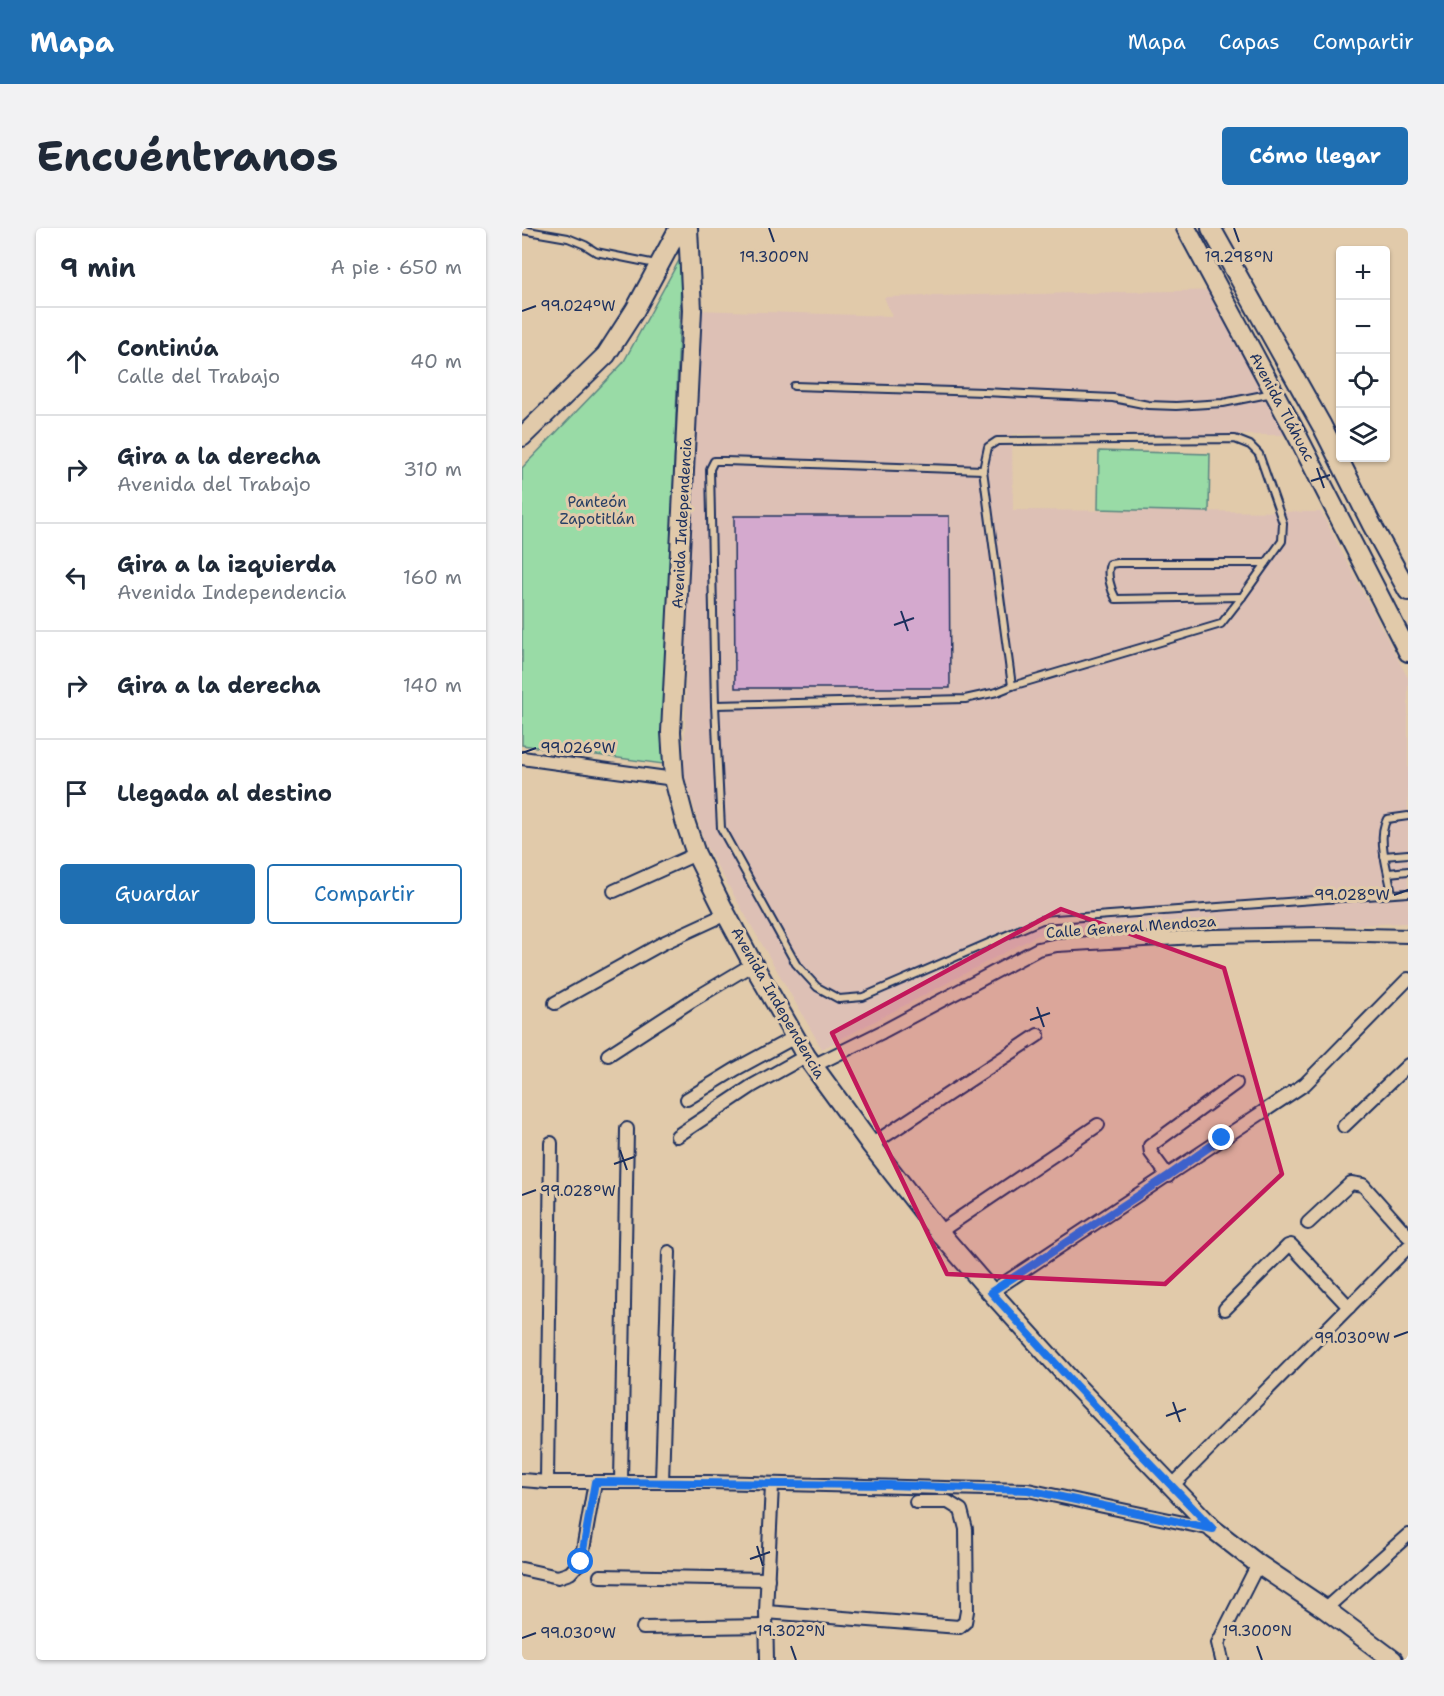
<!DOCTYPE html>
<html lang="es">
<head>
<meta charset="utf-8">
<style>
  body { margin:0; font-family:"Shantell Sans",sans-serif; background:#f2f2f3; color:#1f2937 }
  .controls { position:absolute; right:18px; top:18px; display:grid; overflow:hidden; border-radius:6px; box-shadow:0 2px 4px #0004 }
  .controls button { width:54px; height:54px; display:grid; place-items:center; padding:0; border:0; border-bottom:2px solid #e0e1e3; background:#fff; color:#1f2937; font:30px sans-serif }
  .stop { position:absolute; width:18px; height:18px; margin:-14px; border:4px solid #1a73e8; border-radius:50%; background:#fff }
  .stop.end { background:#1a73e8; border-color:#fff; box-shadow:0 2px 6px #0008 }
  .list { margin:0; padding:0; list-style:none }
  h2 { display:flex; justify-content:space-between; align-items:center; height:78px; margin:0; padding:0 24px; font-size:26px }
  h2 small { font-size:20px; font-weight:400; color:#747a83 }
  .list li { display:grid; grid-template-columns:39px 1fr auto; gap:18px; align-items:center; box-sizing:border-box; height:108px; padding:0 24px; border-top:2px solid #e0e1e3 }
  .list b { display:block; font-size:22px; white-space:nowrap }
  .list p { margin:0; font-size:20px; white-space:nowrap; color:#747a83 }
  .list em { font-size:20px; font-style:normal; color:#747a83 }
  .actions { display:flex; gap:12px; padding:18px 24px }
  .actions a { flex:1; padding:14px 0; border:2px solid #1f6fb2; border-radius:6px; text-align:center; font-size:21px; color:#1f6fb2 }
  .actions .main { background:#1f6fb2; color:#fff }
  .icon { flex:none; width:33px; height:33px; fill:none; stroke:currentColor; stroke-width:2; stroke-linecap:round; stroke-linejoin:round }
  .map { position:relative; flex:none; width:886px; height:1432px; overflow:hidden; border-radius:6px }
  header { display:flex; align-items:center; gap:36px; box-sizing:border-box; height:84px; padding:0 30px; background:#1f6fb2; color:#fff }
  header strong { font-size:28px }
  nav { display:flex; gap:33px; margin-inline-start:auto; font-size:21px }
  .intro { display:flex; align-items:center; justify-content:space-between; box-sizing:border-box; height:144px; padding:0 36px }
  h1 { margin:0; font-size:42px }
  .button { padding:15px 27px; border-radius:6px; background:#1f6fb2; color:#fff; font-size:21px; font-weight:700 }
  main { display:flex; gap:36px; padding:0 36px }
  aside { flex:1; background:#fff; border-radius:6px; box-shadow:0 2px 4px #0004 }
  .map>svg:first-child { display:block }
</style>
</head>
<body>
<header>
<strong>Mapa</strong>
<nav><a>Mapa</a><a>Capas</a><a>Compartir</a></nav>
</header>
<div class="intro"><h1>Encuéntranos</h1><a class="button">Cómo llegar</a></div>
<main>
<aside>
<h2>9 min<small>A pie · 650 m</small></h2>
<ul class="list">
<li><svg class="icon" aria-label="ahead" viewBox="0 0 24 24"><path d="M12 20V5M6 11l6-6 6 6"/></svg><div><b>Continúa</b><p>Calle del Trabajo</p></div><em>40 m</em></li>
<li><svg class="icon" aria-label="right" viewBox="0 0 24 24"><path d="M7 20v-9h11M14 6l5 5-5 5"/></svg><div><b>Gira a la derecha</b><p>Avenida del Trabajo</p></div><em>310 m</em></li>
<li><svg class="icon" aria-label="left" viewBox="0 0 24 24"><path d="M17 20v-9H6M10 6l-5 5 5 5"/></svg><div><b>Gira a la izquierda</b><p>Avenida Independencia</p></div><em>160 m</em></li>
<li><svg class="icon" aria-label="right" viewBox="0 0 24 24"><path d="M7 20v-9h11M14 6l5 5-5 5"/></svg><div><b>Gira a la derecha</b></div><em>140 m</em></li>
<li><svg class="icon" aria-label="arrive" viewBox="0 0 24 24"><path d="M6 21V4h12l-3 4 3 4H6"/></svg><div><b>Llegada al destino</b></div></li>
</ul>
<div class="actions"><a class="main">Guardar</a><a>Compartir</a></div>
</aside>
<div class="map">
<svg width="886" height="1432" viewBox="0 0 886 1432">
  <rect width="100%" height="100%" fill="#e1caaa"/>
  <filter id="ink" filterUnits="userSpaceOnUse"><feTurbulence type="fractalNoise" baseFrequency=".0167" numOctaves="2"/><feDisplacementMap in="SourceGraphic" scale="12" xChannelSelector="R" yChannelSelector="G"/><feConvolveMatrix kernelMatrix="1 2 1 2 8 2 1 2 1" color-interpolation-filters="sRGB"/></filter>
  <g filter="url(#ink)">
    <path fill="#ddc0b5" d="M702,62l72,145 -284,-1 1,76 308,2 87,166v245l-370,12 -216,114 -117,-204 -21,-72 9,-463 199,6 -8,-19z"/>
    <g fill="#99dba6" stroke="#5a8582" stroke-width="1.5">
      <path d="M160,27l-19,509 -141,-19v-277l101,-105z"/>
      <path d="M577,223l111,3 -1,58 -111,-3z"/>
    </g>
    <path fill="#d4a9ce" stroke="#1b2f5e" stroke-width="1.5" d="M212,288h215l1,172h-215z"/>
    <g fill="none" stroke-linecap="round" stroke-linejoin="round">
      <defs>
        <g id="lane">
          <path d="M0,2l46,8 17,7 11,7 60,12"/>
          <path d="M272,158l190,6 129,6 35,7 28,1 47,-3 50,-10"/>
          <path d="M713,211l15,6 9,9 24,69 -1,18 -40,56 -21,27 -209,62 -29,-216 5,-23 9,-6z"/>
          <path d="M461,242l-258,-9h-11l-4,8 5,236 6,123 75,136 21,23 22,12 24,-2 179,-77 366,-27"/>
          <path d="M720,369l-126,2c-5,-9 -10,-25 -6,-35l7,-1h149"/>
          <path d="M193,477l250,-6 32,-7 15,-6"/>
          <path d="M862,628l24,-2"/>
          <path d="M867,645l19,-2"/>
          <path d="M870,666c-3,-21 -16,-56 -5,-75l21,-3"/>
        </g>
        <g id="street">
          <path d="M0,530l152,21"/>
          <path d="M92,663l82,-37"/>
          <path d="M33,775l108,-60 63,-29"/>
          <path d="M86,827l83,-54 62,-37"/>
          <path d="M291,838l69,-34 156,-83 19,-4 156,-9 109,-2 86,2"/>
          <path d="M165,871l49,-30 59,-32"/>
          <path d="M822,898l64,-61"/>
          <path d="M155,908l75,-50 54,-30"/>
          <path d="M349,917l167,-110"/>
          <path d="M646,948l-17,-23 -1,-7 86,-63"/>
          <path d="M786,995l43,-40 12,2 45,51"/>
          <path d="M417,1004l159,-107"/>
          <path d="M469,1064l314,-208 103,-105"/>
          <path d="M703,1081l63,-63 3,-1 58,62"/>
          <path d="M0,1252l25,2h162l319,8 184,39"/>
          <path d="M25,1254l4,-339"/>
          <path d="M99,1254l6,-353"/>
          <path d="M140,1254l7,-230"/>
          <path d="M649,1259l237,-240"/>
          <path d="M0,1341l36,8 12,-4 11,-12 14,-79"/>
          <path d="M78,1348l168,3"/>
          <path d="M803,1381l83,-74"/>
          <path d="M244,1384l193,15 6,-5 2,-11 -1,-82 -5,-19 -13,-8h-32"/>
          <path d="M121,1400l123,-2"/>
          <path d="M245,1432l-1,-48 6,-127"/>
          <path d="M700,1432l-4,-17 40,-79"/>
        </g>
        <g id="secondary">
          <path d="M166,0l4,82 -21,422 3,47 11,42 11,33 30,60 27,50 53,92 65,89 68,87 52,60 84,93 138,144 45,35 67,45 68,51"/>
          <path d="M664,0l112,209 110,215"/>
          <path d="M689,0l111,198 50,99 36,66"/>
          <path d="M0,209l84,-82 29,-45 44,-82"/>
        </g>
      </defs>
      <use href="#lane" stroke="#1b2f5e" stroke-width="10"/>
      <use href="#street" stroke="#1b2f5e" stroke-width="16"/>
      <use href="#secondary" stroke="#1b2f5e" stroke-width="22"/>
      <use href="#lane" stroke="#e1caaa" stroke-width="6"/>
      <use href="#street" stroke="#e1caaa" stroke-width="12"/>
      <use href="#secondary" stroke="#e1caaa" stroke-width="18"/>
    </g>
  </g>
  <g fill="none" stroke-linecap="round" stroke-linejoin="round" filter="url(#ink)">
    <path stroke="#1a73e8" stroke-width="8" d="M59,1334l14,-80 294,3 139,5 185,39 -138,-144 -84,-93 177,-116 54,-38"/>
  </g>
  <path fill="#c2185b" fill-opacity="0.2" stroke="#c2185b" stroke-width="4.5" stroke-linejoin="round" d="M539,681l163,59 58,206 -117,110 -218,-10 -115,-241z"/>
  <path fill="none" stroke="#1b2f5e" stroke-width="2" d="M247,0l5,14M712,0l5,14M0,83l14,-5M795,240l7,20M789,253l19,-6M379,383l7,20M372,397l20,-7M0,525l14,-5M872,667l14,-5M515,779l7,20M508,792l20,-7M98,922l7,20M92,936l20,-7M0,967l14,-5M872,1109l14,-5M651,1174l7,20M644,1188l20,-7M235,1318l6,20M228,1331l20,-7M0,1410l14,-5M269,1418l5,14M735,1418l5,14"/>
  <g text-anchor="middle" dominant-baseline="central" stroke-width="6" stroke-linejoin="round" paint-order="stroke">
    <g font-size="15" fill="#1b2f5e" stroke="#e1caaa">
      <text transform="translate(760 179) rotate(62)">Avenida Tláhuac</text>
      <text transform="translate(160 295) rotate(-87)">Avenida Independencia</text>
      <text transform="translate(609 699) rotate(-4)">Calle General Mendoza</text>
      <text transform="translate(256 775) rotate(60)">Avenida Independencia</text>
    </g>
    <g font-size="15" fill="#284065" stroke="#e1caaa">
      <text x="75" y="274">Panteón<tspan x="75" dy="17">Zapotitlán</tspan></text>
    </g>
  </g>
  <g font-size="15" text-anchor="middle" fill="#1b2f5e" stroke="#e1caaa" stroke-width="6" stroke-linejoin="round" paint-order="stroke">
    <text x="252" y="34">19.300°N</text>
    <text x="717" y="34">19.298°N</text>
    <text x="56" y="83">99.024°W</text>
    <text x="56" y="525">99.026°W</text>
    <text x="830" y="672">99.028°W</text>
    <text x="56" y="968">99.028°W</text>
    <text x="830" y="1115">99.030°W</text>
    <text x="269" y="1408">19.302°N</text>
    <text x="735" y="1408">19.300°N</text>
    <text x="56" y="1410">99.030°W</text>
  </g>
</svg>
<div class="controls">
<button>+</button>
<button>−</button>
<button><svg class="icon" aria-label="locate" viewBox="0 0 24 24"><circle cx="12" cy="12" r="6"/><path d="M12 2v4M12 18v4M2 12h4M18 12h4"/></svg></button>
<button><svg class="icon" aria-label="layers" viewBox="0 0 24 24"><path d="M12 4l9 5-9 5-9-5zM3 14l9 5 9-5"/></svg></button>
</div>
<div class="stop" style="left:59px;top:1334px"></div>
<div class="stop end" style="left:700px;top:910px"></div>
</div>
</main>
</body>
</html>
